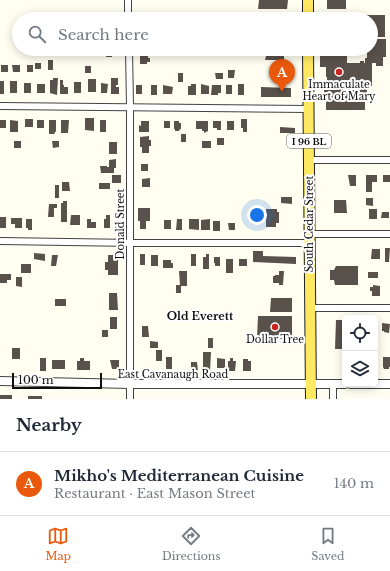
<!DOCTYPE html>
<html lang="en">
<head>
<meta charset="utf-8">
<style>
  body { margin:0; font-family:"Libre Baskerville",serif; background:#f6f6f7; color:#1f2937 }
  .controls { position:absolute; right:12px; bottom:12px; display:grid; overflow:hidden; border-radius:6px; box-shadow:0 2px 10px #0003 }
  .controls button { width:36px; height:36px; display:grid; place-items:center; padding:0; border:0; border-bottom:1px solid #e0e1e3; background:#fff; color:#1f2937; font:20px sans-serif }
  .scale { position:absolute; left:12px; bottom:10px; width:90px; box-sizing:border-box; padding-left:4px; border:2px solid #0f0f0f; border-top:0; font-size:11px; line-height:14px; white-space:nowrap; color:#0f0f0f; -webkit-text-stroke:3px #fff; paint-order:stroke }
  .you { position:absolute; left:257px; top:215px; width:14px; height:14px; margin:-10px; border:3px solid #fff; border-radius:50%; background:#1a73e8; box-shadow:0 0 0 6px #1a73e833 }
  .badge { display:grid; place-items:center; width:26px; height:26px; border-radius:50%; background:#ea580c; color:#fff; font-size:13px; font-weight:700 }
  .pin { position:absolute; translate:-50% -33px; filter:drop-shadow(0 1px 2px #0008) }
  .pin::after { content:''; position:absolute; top:21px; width:14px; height:12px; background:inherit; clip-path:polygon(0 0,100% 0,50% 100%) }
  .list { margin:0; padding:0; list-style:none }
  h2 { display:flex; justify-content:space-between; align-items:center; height:52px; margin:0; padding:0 16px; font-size:17px }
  h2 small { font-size:13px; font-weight:400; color:#747a83 }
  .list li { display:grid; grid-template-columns:26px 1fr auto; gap:12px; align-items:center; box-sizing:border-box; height:64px; padding:0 16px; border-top:1px solid #e0e1e3 }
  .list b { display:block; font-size:15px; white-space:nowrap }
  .list p { margin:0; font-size:13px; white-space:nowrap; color:#747a83 }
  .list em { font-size:13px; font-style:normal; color:#747a83 }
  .icon { flex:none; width:22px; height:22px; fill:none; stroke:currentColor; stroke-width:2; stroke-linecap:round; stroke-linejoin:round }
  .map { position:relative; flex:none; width:390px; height:399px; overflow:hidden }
  .search { position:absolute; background:#fff; box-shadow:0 2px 10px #0003; left:12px; right:12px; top:12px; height:44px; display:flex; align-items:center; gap:10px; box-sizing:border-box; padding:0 14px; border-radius:22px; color:#747a83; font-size:15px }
  .sheet { height:116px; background:#fff }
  nav { display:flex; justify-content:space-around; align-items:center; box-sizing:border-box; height:56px; border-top:1px solid #e0e1e3; background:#fff; font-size:11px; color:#747a83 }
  nav a { display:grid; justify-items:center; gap:2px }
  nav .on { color:#ea580c }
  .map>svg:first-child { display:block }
</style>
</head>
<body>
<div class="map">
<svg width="390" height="399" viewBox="0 0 390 399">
  <rect width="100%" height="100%" fill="#fffef1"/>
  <g fill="#59514b">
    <path d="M259,0h29l-1,9h-29z"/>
    <rect x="327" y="0" width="19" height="9"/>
    <rect x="108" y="13" width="7" height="6"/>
    <path d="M357,15h28v22h-14v-18h-14z"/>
    <path d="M371,39h15v18h-3v9h-7v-3h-4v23h-5v9h1v5h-3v10h-39v-8h-2v-21h3v-4h-1v-10h-6v-17l14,-1v2h13v-2h10v7h-10v7h13v-2h4v2h1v-5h2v-9h4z"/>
    <path d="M109,49h3v8h-6v-6h3z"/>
    <path d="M276,52l8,1v7h-19l1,-4h10z"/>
    <path d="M140,55h8v3h2v4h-3v2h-7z"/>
    <rect x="48" y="60" width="5" height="10"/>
    <rect x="35" y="63" width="6" height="6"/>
    <rect x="1" y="65" width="7" height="7"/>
    <path d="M12,65h8v7h-7z"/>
    <rect x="27" y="65" width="6" height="7"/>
    <rect x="85" y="66" width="6" height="7"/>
    <path d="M228,70h7l-1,8h-6z"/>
    <path d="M273,70h17v4h-16z"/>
    <rect x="178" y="73" width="5" height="9"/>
    <path d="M215,73h8v6h-7z"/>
    <path d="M53,78h5l-1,17 -7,-2v-13h3z"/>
    <path d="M111,78h7v7h-2v2h3v7h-8z"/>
    <rect x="88" y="79" width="8" height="13"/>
    <path d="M60,80h3v5h1v2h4v7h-8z"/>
    <rect x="0" y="81" width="4" height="13"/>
    <rect x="10" y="81" width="7" height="12"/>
    <rect x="74" y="82" width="7" height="11"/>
    <rect x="24" y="83" width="7" height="10"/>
    <path d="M101,83l7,1 -1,9h-6z"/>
    <rect x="37" y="84" width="8" height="9"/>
    <path d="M191,84h5v11h-8v-9h3z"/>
    <path d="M201,84l8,2v8h-8z"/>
    <rect x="238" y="84" width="6" height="11"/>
    <rect x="136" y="85" width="6" height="9"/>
    <rect x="151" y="85" width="6" height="10"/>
    <path d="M163,85l10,2 -1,7h-9z"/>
    <path d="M212,85h9v8h-3v2h-7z"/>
    <rect x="226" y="85" width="6" height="9"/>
    <path d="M261,87l30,1v9h-30z"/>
    <path d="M85,118h9v13l-9,-1z"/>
    <rect x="25" y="119" width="8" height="8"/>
    <path d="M241,119h6v13h-4v-4h-2z"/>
    <rect x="0" y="120" width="6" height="8"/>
    <path d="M10,120l8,1v11h-8z"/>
    <rect x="37" y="120" width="7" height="8"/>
    <path d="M49,120h7v11l-2,3h-5z"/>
    <path d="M61,120h8l-1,13h-7z"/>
    <rect x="100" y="120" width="6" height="12"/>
    <path d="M141,121h8v11h-10v-7l2,1z"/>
    <rect x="164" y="121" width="6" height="7"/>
    <path d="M174,121h5v2h2v6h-1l-1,2h-4v-2h-1z"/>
    <path d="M196,121h12v10l-4,2v-2h-2v-2h-6z"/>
    <path d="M213,121h8v9h-4v-2h-4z"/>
    <rect x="227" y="121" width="7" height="9"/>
    <path d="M280,127l15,1v5h-15z"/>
    <rect x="181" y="134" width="5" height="8"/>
    <path d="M149,136v4h2v6h-2v7h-7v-6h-2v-10z"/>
    <rect x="217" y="138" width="7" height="7"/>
    <rect x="14" y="141" width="7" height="7"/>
    <path d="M52,141h7v6l-6,1z"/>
    <rect x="202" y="141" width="9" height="7"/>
    <rect x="109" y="142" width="8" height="12"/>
    <path d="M116,159v9h-2v5h-13l-1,-7h7v1h2v-7z"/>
    <rect x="141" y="164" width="7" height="7"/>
    <rect x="112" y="175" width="9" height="8"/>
    <path d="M348,175h8v11h-6z"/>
    <path d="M366,175h11v7h-5v10h-6z"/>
    <rect x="383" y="175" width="7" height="7"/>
    <path d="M150,178v9h-8v-8z"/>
    <path d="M62,182h7l1,9h-8z"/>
    <rect x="99" y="183" width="11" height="6"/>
    <rect x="55" y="185" width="4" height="13"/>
    <path d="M281,197h11v7l-11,-1z"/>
    <path d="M366,198h7v8l-7,-1z"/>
    <path d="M334,200h12l1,13h-13z"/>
    <path d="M63,201h4v21h-6v-19h2z"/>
    <path d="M49,204h8v4h-3v9h-6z"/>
    <path d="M138,208h12v13h-4v8h-6v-8h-2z"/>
    <path d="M266,209h11v3h2v11h-3v4h-10z"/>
    <rect x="369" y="209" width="8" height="10"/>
    <path d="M382,212h7v6h-8z"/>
    <path d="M71,215h9v10h-10z"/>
    <path d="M106,215h4v13h-6v-9h2z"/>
    <rect x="0" y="217" width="6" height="11"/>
    <path d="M11,218h11v10h-7v-4h-4z"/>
    <path d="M26,219h6v11h-4v-2h-2z"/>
    <path d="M87,219h4v3h5v6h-9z"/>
    <path d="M177,219h5v11h-6z"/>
    <path d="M189,219h10v11l-10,-1z"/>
    <path d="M210,219v11h-9v-10z"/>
    <rect x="164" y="220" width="7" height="9"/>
    <path d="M115,221h7l2,10 -9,-1z"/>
    <rect x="213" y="221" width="7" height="10"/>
    <path d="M228,223h7v7h-6z"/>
    <path d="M385,248h5l-1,14h-4z"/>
    <path d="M372,249h8v10h-9z"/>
    <path d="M253,251h10v5l33,1v7l-43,-2z"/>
    <path d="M34,253l11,1v7l-11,-2z"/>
    <rect x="140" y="254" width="5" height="11"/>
    <rect x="191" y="254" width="5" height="12"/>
    <path d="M206,254h3v15h-6v-12h3z"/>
    <path d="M52,255h6l-2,11h-5z"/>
    <path d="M108,255h10v20h-10v-5h-3v-8h3z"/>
    <rect x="151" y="255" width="7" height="11"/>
    <path d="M214,257h6v9h-5v-3h-1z"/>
    <rect x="226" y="259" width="7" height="14"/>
    <rect x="239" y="259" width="8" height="7"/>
    <path d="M163,260h8v3h2v5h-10z"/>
    <rect x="21" y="264" width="10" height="9"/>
    <path d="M336,266h22v19h-23l-1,-5h-4v-10h4z"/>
    <path d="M179,271h8v15h-6v7h-5v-8h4z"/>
    <path d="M279,271h5l-1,14h-4v-2h-6v-7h2v-1h4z"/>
    <rect x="368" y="272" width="10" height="6"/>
    <path d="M0,274h11v6h-4v3h-7z"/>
    <path d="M16,277h6v10l-6,-1z"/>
    <path d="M373,285l7,1v10h-8v-5h-2v-4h3z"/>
    <path d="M109,293h8l1,17h-9z"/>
    <path d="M271,298h21v14h-22z"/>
    <rect x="55" y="299" width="11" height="7"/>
    <path d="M258,316h34v23h-35z"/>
    <rect x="110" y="317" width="7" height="12"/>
    <path d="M336,320h8l1,29h-10z"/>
    <path d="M382,323l8,1 -1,9 -5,-1v-1h-2z"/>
    <path d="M142,326h6l1,11h-7z"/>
    <rect x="102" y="330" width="6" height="7"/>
    <rect x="208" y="338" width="5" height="10"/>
    <path d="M150,341l8,1v6h-8z"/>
    <rect x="12" y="348" width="8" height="11"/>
    <rect x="156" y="350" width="6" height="11"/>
    <path d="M203,352h8l-1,20h-7z"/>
    <rect x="166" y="357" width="6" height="12"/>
    <path d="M383,357h7v10h-1v2h-5l-1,-2z"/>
    <rect x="40" y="358" width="6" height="13"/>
    <path d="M80,358h4v3h6v9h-13v-9h3z"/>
    <path d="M217,358l8,1v9h-8z"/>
    <path d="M230,358h3v3h3l-1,10h-7v-10h2z"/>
    <path d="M243,359h5v2h3v10h-8z"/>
    <rect x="52" y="360" width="13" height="9"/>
    <path d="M110,360h9v9h-7z"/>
    <path d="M191,362h6l1,10h-7z"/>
    <rect x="0" y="395" width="12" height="4"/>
    <rect x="28" y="396" width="14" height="3"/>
  </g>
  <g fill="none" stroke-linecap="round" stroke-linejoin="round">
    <defs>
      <g id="minor">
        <path d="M128,0v19"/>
        <path d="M129,49l1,57v293"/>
        <path d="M0,106l308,3"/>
        <path d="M309,160h81"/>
        <path d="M309,234h81"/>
        <path d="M0,241l135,2h174"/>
        <path d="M310,308h80"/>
        <path d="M333,399v-15"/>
      </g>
      <g id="tertiary">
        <path d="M0,381l130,3h215"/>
        <path d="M350,384h40"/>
      </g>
      <g id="primary">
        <path d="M308,19v-19"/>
        <path d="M308,49l3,350"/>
      </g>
    </defs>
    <use href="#minor" stroke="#424242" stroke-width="8"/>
    <use href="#tertiary" stroke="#424242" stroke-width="10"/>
    <use href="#primary" stroke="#202020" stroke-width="12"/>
    <use href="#minor" stroke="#fff" stroke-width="6"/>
    <use href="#tertiary" stroke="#fff" stroke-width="8"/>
    <use href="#primary" stroke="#ffe861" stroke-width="10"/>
  </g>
  <g fill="#ca251c" stroke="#fff" stroke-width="1.5">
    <circle cx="339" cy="72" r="4"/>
    <circle cx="275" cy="327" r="4"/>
  </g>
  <g text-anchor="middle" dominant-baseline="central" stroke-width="4" stroke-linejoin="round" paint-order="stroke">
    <rect fill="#fff" stroke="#575757" stroke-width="1" x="287" y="134" width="44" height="14" rx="3"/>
    <g font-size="9" font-weight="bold" fill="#0f0f0f">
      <text x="309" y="141">I 96 BL</text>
    </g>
    <g font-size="10" fill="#0f0f0f" stroke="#fff">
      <text x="339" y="84">Immaculate<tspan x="339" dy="12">Heart of Mary</tspan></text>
      <text x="275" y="339">Dollar Tree</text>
    </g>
    <g font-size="10" fill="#0f0f0f" stroke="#fff">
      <text transform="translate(120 224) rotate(-90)">Donald Street</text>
      <text transform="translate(309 224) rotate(-90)">South Cedar Street</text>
      <text x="173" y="374">East Cavanaugh Road</text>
    </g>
    <g font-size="11" font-weight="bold" fill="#0f0f0f" stroke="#fff">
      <text x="200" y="316">Old Everett</text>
    </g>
  </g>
</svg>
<div class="controls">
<button><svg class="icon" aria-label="locate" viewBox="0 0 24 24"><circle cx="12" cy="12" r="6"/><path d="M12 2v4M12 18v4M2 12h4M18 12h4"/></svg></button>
<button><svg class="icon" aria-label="layers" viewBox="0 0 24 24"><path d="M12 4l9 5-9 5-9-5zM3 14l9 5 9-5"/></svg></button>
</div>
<div class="scale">100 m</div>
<div class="you"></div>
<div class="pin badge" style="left:282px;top:92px">A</div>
<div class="search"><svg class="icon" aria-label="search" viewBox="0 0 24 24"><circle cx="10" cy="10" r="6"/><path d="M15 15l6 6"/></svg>Search here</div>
</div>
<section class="sheet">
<h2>Nearby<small></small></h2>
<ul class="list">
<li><span class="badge">A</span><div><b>Mikho's Mediterranean Cuisine</b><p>Restaurant · East Mason Street</p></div><em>140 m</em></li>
</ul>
</section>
<nav>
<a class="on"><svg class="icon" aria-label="map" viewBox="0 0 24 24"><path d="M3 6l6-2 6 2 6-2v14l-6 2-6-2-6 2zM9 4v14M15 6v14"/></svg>Map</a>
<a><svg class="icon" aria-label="directions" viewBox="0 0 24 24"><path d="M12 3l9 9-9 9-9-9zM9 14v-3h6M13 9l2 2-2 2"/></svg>Directions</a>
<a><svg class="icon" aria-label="saved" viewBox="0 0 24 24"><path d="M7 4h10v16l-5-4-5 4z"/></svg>Saved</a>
</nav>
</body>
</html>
